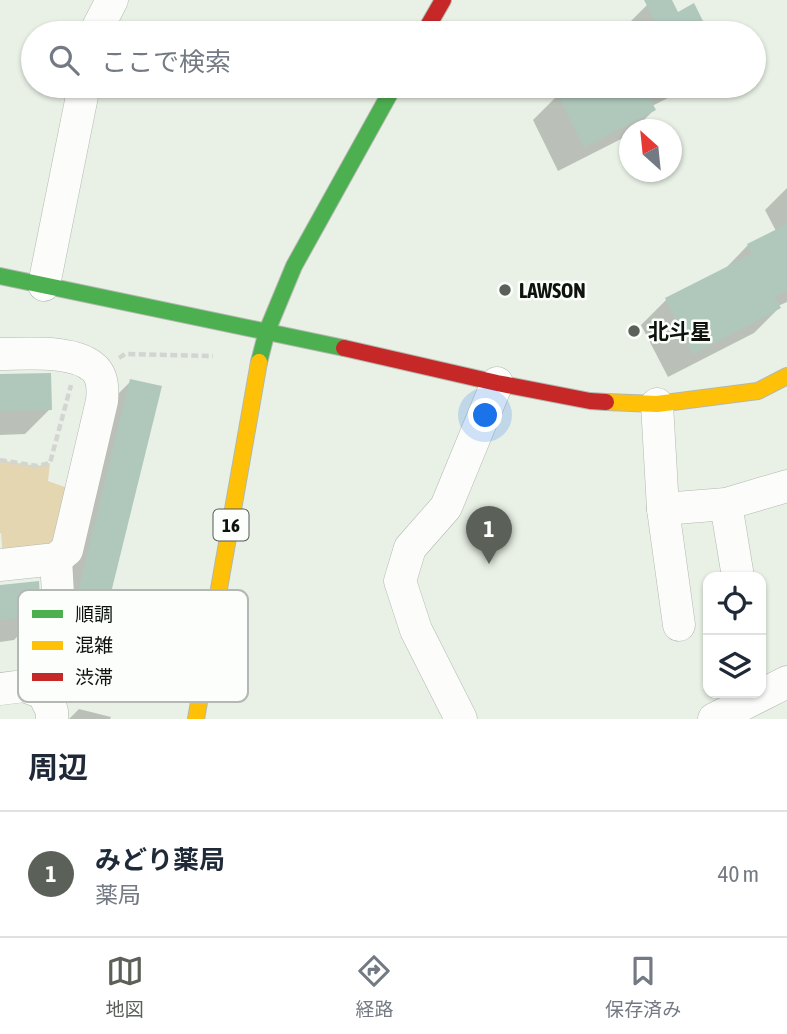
<!DOCTYPE html>
<html lang="ja">
<head>
<meta charset="utf-8">
<style>
  body { margin:0; font-family:"Asap Condensed","Noto Sans JP",sans-serif; background:#f6f6f7; color:#1f2937 }
  .controls { position:absolute; right:21px; bottom:21px; display:grid; overflow:hidden; border-radius:14px; box-shadow:0 2px 5px #0004 }
  .controls button { width:63px; height:63px; display:grid; place-items:center; padding:0; border:0; border-bottom:2px solid #e0e1e3; background:#fff; color:#1f2937; font:35px sans-serif }
  .compass { position:absolute; left:619px; top:119px; width:63px; height:63px; border-radius:50%; background:#fff; box-shadow:0 2px 5px #0004; rotate:333deg }
  .you { position:absolute; left:486px; top:416px; width:24px; height:24px; margin:-18px; border:5px solid #fff; border-radius:50%; background:#1a73e8; box-shadow:0 0 0 10px #1a73e833 }
  .badge { display:grid; place-items:center; width:46px; height:46px; border-radius:50%; background:#5b6159; color:#fff; font-size:23px; font-weight:700 }
  .pin { position:absolute; translate:-50% -58px; filter:drop-shadow(0 2px 4px #0008) }
  .pin::after { content:''; position:absolute; top:37px; width:24px; height:21px; background:inherit; clip-path:polygon(0 0,100% 0,50% 100%) }
  .list { margin:0; padding:0; list-style:none }
  h2 { display:flex; justify-content:space-between; align-items:center; height:91px; margin:0; padding:0 28px; font-size:30px }
  h2 small { font-size:23px; font-weight:400; color:#747a83 }
  .list li { display:grid; grid-template-columns:46px 1fr auto; gap:21px; align-items:center; box-sizing:border-box; height:126px; padding:0 28px; border-top:2px solid #e0e1e3 }
  .list b { display:block; font-size:26px; white-space:nowrap }
  .list p { margin:0; font-size:23px; white-space:nowrap; color:#747a83 }
  .list em { font-size:23px; font-style:normal; color:#747a83 }
  .icon { flex:none; width:38px; height:38px; fill:none; stroke:currentColor; stroke-width:2; stroke-linecap:round; stroke-linejoin:round }
  .map { position:relative; flex:none; width:787px; height:719px; overflow:hidden }
  .search { position:absolute; background:#fff; box-shadow:0 2px 5px #0004; left:21px; right:21px; top:21px; height:77px; display:flex; align-items:center; gap:18px; box-sizing:border-box; padding:0 24px; border-radius:38px; color:#747a83; font-size:26px }
  .sheet { height:217px; background:#fff }
  nav { display:flex; justify-content:space-around; align-items:center; box-sizing:border-box; height:98px; border-top:2px solid #e0e1e3; background:#fff; font-size:19px; color:#747a83 }
  nav a { display:grid; justify-items:center; gap:4px }
  nav .on { color:#5b6159 }
  .map>svg:first-child { display:block }
</style>
</head>
<body>
<div class="map">
<svg width="787" height="719" viewBox="0 0 787 719">
  <rect width="100%" height="100%" fill="#e9f1e6"/>
  <path fill="#e5d6b2" d="M0,460l37,6 13,-3 -2,18 25,9 -13,53 -57,15 -2,-25h-1z"/>
  <g fill="#0003">
    <path d="M656,0h14l7,14 16,-8 14,27h-83l-2,-3 25,-25z"/>
    <path d="M575,86h117l-40,20 2,4 -20,20h-4l-1,5 -71,36 -25,-51 25,-25z"/>
    <path d="M787,188v114l-9,4 1,2 -25,25 -86,44 -27,-52 25,-25 57,-29 25,-26 28,-14 -11,-21z"/>
    <path d="M0,376l50,33 -25,25 -25,1z"/>
    <path d="M131,381l-25,227 -25,26 -29,-10 54,-218z"/>
    <path d="M0,587l39,28 -25,25 -14,2z"/>
    <path d="M79,709l32,8 -1,2h-41z"/>
  </g>
  <g fill="#b0c8bc">
    <path d="M644,0h28l6,12 16,-9 15,30h-73l20,-10z"/>
    <path d="M572,86h71l13,24 -72,37 -27,-54z"/>
    <path d="M787,224v67l-12,6 6,11 -88,46 -28,-56 87,-44 -5,-10z"/>
    <path d="M51,373l1,37 -52,1v-37z"/>
    <path d="M130,379l32,7 -55,223 -30,-7v-5z"/>
    <path d="M39,581l2,35 -41,4v-35z"/>
  </g>
  <g fill="none" stroke-linecap="round" stroke-linejoin="round">
    <defs>
      <g id="street">
        <path d="M95,33l17,-33"/>
        <path d="M44,285l40,-199"/>
        <path d="M0,354c27,0 76,-5 95,15 8,8 8,22 7,32l-35,149 -11,9 -56,6"/>
        <path d="M657,404l6,105 16,116"/>
        <path d="M726,504l12,73"/>
        <path d="M663,509l63,-5 61,-18"/>
        <path d="M56,559l4,71 7,12 56,13"/>
        <path d="M0,689l24,-3 19,7 9,18v8"/>
        <path d="M461,719l-45,-89 -16,-49 10,-33 36,-41 51,-124"/>
        <path d="M714,719l73,-37"/>
      </g>
      <g id="fast">
        <path d="M0,276l344,72"/>
        <path d="M259,362l8,-31 27,-65 100,-180"/>
      </g>
      <g id="slow">
        <path d="M606,402l51,2 101,-13 29,-15"/>
        <path d="M196,719l63,-357"/>
      </g>
      <g id="jam">
        <path d="M424,33l19,-33"/>
        <path d="M344,348l153,35 93,18 16,1"/>
      </g>
    </defs>
    <use href="#street" stroke="#b2b8b0" stroke-width="33"/>
    <use href="#fast" stroke="#b2b8b0" stroke-width="18"/>
    <use href="#slow" stroke="#b2b8b0" stroke-width="18"/>
    <use href="#jam" stroke="#b2b8b0" stroke-width="18"/>
    <g stroke="#d3d5d2" stroke-width="4.5" stroke-dasharray="7 3.5" stroke-linecap="butt">
      <path d="M119,358l6,-4 88,2"/>
      <path d="M0,460l37,6 13,-3 21,-78"/>
    </g>
    <use href="#street" stroke="#fcfdfb" stroke-width="32"/>
    <use href="#fast" stroke="#4caf50" stroke-width="16"/>
    <use href="#slow" stroke="#ffc107" stroke-width="16"/>
    <use href="#jam" stroke="#c62828" stroke-width="16"/>
  </g>
  <g fill="#5b6159" stroke="#fbfefb" stroke-width="2.5">
    <circle cx="505" cy="290" r="7"/>
    <circle cx="634" cy="331" r="7"/>
  </g>
  <g text-anchor="middle" dominant-baseline="central" stroke-width="5" stroke-linejoin="round" paint-order="stroke">
    <rect fill="#fbfefb" stroke="#555a54" stroke-width="2" x="213.5" y="509.5" width="35" height="31" rx="5"/>
    <g font-size="19" font-weight="bold" fill="#0e130d">
      <text x="231" y="525">16</text>
    </g>
    <g font-size="21" font-weight="bold" fill="#0e130d" stroke="#fbfefb" text-anchor="start">
      <text x="519" y="290">LAWSON</text>
      <text x="648" y="331">北斗星</text>
    </g>
  </g>
  <rect x="18" y="590" width="230" height="112" rx="10" fill="#fbfefb" stroke="#b4b8b4" stroke-width="2"/>
  <rect x="32" y="610" width="31" height="8" fill="#4caf50"/>
  <rect x="32" y="641" width="31" height="9" fill="#ffc107"/>
  <rect x="32" y="673" width="31" height="8" fill="#c62828"/>
  <g font-size="19" fill="#0e130d">
    <text x="75" y="621">順調</text>
    <text x="75" y="652">混雑</text>
    <text x="75" y="684">渋滞</text>
  </g>
</svg>
<div class="controls">
<button><svg class="icon" aria-label="locate" viewBox="0 0 24 24"><circle cx="12" cy="12" r="6"/><path d="M12 2v4M12 18v4M2 12h4M18 12h4"/></svg></button>
<button><svg class="icon" aria-label="layers" viewBox="0 0 24 24"><path d="M12 4l9 5-9 5-9-5zM3 14l9 5 9-5"/></svg></button>
</div>
<svg class="compass" viewBox="-18 -18 36 36"><path d="M0-13l5 13h-10z" fill="#e53935"/><path d="M0 13l5-13h-10z" fill="#747a83"/></svg>
<div class="you"></div>
<div class="pin badge" style="left:489px;top:564px">1</div>
<div class="search"><svg class="icon" aria-label="search" viewBox="0 0 24 24"><circle cx="10" cy="10" r="6"/><path d="M15 15l6 6"/></svg>ここで検索</div>
</div>
<section class="sheet">
<h2>周辺<small></small></h2>
<ul class="list">
<li><span class="badge">1</span><div><b>みどり薬局</b><p>薬局</p></div><em>40 m</em></li>
</ul>
</section>
<nav>
<a class="on"><svg class="icon" aria-label="map" viewBox="0 0 24 24"><path d="M3 6l6-2 6 2 6-2v14l-6 2-6-2-6 2zM9 4v14M15 6v14"/></svg>地図</a>
<a><svg class="icon" aria-label="directions" viewBox="0 0 24 24"><path d="M12 3l9 9-9 9-9-9zM9 14v-3h6M13 9l2 2-2 2"/></svg>経路</a>
<a><svg class="icon" aria-label="saved" viewBox="0 0 24 24"><path d="M7 4h10v16l-5-4-5 4z"/></svg>保存済み</a>
</nav>
</body>
</html>
